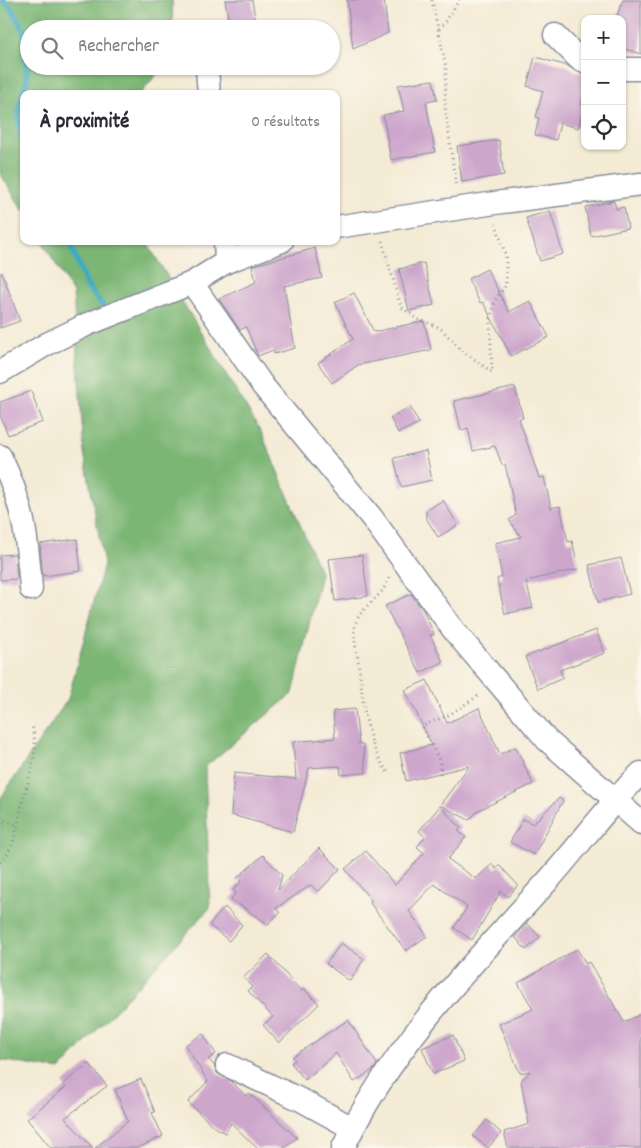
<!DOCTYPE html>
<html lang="fr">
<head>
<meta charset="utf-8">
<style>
  body { margin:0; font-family:Dekko,sans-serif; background:#f7f7f7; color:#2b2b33 }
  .controls { position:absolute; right:15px; top:15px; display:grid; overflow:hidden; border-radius:10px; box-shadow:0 1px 4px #0004 }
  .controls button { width:45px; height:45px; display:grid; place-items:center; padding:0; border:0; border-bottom:1px solid #e1e1e2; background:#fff; color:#2b2b33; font:25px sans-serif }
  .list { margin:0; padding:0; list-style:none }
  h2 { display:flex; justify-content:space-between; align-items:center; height:65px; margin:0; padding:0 20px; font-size:21px }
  h2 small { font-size:16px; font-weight:400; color:#7c7c81 }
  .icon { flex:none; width:28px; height:28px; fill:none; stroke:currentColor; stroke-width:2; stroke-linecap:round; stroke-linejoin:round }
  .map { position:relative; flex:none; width:641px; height:1148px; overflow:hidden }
  .search { position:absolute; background:#fff; box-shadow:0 1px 4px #0004; left:20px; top:20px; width:320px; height:55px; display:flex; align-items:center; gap:12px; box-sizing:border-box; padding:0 18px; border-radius:28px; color:#7c7c81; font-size:19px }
  .panel { position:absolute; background:#fff; box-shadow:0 1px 4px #0004; left:20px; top:90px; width:320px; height:155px; border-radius:10px }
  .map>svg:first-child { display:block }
</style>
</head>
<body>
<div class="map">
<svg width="641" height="1148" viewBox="0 0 641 1148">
  <rect width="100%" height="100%" fill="#fbf7ec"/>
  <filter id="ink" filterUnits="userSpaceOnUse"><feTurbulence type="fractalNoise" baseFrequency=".02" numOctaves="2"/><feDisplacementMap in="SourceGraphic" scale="10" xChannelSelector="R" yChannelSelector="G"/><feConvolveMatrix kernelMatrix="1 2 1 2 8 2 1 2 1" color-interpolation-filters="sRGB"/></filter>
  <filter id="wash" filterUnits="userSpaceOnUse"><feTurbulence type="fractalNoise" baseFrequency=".0096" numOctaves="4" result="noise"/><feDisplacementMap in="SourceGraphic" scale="20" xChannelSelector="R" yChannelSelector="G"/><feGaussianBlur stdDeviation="1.12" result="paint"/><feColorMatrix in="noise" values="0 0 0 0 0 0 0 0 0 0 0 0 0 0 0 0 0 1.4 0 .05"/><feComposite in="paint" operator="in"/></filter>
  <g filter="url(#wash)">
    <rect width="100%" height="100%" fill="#f4ebd5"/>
    <g fill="#7bb674" stroke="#4b7269">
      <path d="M0,0h172l1,29h-144v37h135l-24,28h-116v118l-24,-39z"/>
      <path d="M42,241h104l115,191 60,142 -28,119 -88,74 5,141 -150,162 -60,-10v-261l68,-100 36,-135 -20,-112 -11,-159z"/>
    </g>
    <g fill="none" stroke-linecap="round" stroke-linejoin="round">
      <g stroke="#41aac1" stroke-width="6">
        <path d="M3,0l7,7 14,23 3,48 -9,37 6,34"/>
        <path d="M69,241l18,45 16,20"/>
      </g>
    </g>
    <g id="blocks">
      <g fill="#cda6cc">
        <path d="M225,0h27l5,29h-27z"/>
        <path d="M347,0h37l4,33 -35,16z"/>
        <path d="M623,0h18v54l-19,-6v-29h-6z"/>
        <path d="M535,57l33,9 7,5 10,3v15l-4,16 3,1 -6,22 -18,-5 -4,17 -21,-5 4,-17 -3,-1 7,-26 -16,-5z"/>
        <path d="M433,80l4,20 -11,2 9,50 -44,8 -8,-45 21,-4 -6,-26z"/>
        <path d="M499,140l5,35 -42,7 -5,-36z"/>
        <path d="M614,201l2,8 8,-2 4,21 -37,8 -6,-29z"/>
        <path d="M550,211l13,43 -23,7 -14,-43z"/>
        <path d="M315,248l7,30 -38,8 11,62 -21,6 -1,-4 -15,6 -12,-29 -6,3 -21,-31 37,-17 -4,-16z"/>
        <path d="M424,263l10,42 -25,6 -10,-42z"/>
        <path d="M487,269l22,43 21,-11 19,36 -38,19 -28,-54 -3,1 -12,-24z"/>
        <path d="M0,273h2l18,48 -20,7z"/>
        <path d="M354,293l20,39 50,-11 7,29 -73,15 -26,18 -14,-20 35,-24 -18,-37z"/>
        <path d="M515,387l8,31 -4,1 20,59 5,-1 7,31 9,-2 8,36 4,-1 7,28 -53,12 7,27 -28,6 -8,-35 5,-2 -7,-34 26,-6 -12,-17 7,-5 -11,-51 -3,1 -7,-19 -22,5 -5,-23 -7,2 -7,-29z"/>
        <path d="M31,391l12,31 -35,13 -8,-20v-13z"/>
        <path d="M410,407l9,16 -21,10 -8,-15z"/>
        <path d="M426,451l6,29 -31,7 -7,-29z"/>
        <path d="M443,500l15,25 -20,12 -12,-19v-7z"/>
        <path d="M77,539l4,32 -38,5 -3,-32z"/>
        <path d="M15,554l2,25 -17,1v-25z"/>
        <path d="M362,555l6,41 -33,5 -6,-42z"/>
        <path d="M621,558l9,36 -32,8 -9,-37z"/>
        <path d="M411,594l12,16 11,24 -4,1 13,27 -23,11 -35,-67z"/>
        <path d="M596,630l9,23 -45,17 3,8 -25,11 -13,-32z"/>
        <path d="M427,680l20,43 32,-15 21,46 16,-7 17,37 -54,26 -10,10 -29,-15 29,-39 -63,15 -6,-28 32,-8 -27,-55z"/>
        <path d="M355,709l4,35h4l3,29 -25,2 -1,-9 -31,2 -16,64 -62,-17 3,-42 62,6 -3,-37 42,-4 -2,-27z"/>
        <path d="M559,798l4,3 -29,54 -24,-13 13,-23 10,5z"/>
        <path d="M440,806l21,22 -3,3 8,6 -18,22 28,20 16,-15 4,5 3,-4 19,20 -10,12 -7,-6 -29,49 -18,-12 13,-21 -33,-23 -25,27 18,25 -21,15 -36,-48 2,-2 -27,-32 21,-18 29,34 29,-32 -7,-6 8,-10 -6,-6z"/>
        <path d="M319,848l21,21 -22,23 -7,-7 -35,23 4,5 -10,8 -1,4 -38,-26 5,-6 -3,-3 8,-8 -4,-4 26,-23 19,20 -4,15z"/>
        <path d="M225,907l17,18 -13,16 -20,-16z"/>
        <path d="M527,923l13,14 -14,13 -11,-13z"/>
        <path d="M341,943l23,16 -14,22 -24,-17z"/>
        <path d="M577,949l9,15 3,-2 35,60 17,-8v134h-133l-4,-16 25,-8 -8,-43 9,-10 -10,2 -21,-49 34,-15 -15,-26z"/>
        <path d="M268,954l33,37 3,-2 15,15 -40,39 -16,-18 10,-8 -25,-26 4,-4 -9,-9z"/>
        <path d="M348,1020l29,44 -4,6 -19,12 -18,-29 -31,27 -14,-17 4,-3 -3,-3z"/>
        <path d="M203,1034l13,20 -8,5 6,6 3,8 14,8 15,15 3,-3 48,45 -13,10h-27l-26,-25 -6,10 -11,-6 -26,-25 20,-21 -23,-36z"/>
        <path d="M453,1035l11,26 -31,13 -11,-26z"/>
        <path d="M89,1063l18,23 -42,32 28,30h-42l-24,-29 39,-32 -3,-3z"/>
        <path d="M141,1079l14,33 -3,1 11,23 -25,12h-43l33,-27 -13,-31z"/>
        <path d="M487,1120l14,13 -13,15 -15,-12z"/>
      </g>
    </g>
  </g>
  <g filter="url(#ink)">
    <use href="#blocks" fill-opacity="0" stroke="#888d9a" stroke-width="1"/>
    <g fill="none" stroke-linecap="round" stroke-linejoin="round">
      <defs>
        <g id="minor">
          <path d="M555,35l24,24 6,2"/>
          <path d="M207,69l2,25"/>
          <path d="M622,69h19"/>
          <path d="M336,227l159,-24 146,-19"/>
          <path d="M225,241l1,21"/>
          <path d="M192,283l71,103 109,132 83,114 92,108 94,83"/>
          <path d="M0,372l47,-28 41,-20 104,-41 34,-21 56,-21"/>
          <path d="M0,456c24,49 27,80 31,133"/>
          <path d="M227,1065l76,36 49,27"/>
          <path d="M343,1148c48,-100 127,-182 201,-263 34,-37 61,-77 97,-112"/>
        </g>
      </defs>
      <use href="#minor" stroke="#888d9a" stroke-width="25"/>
      <g stroke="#888d9a" stroke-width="3" stroke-dasharray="1 4" stroke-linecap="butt">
        <path d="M432,0l14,67 -1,39 11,81"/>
        <path d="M439,29l7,-8 13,-21"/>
        <path d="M382,241l19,66 16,12 22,8 25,25 28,20 -2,-51 5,-20 11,-16v-28l-10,-33"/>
        <path d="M389,578c-8,22 -24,24 -32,42 -5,11 -2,22 0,34 7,41 5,87 33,121"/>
        <path d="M440,774v-12l-18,-36 27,-11 32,-21"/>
        <path d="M0,819l19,6"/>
        <path d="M0,862c16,-13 17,-38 22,-57 4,-19 12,-38 13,-58 0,-8 -2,-16 -3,-23"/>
      </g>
      <use href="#minor" stroke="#fff" stroke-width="22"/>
    </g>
  </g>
</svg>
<div class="controls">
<button>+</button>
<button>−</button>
<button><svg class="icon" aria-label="locate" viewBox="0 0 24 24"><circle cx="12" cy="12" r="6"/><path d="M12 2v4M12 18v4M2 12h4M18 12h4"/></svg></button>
</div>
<div class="search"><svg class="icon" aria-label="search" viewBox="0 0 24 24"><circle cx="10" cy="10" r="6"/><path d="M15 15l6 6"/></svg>Rechercher</div>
<section class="panel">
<h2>À proximité<small>0 résultats</small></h2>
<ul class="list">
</ul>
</section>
</div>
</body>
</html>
